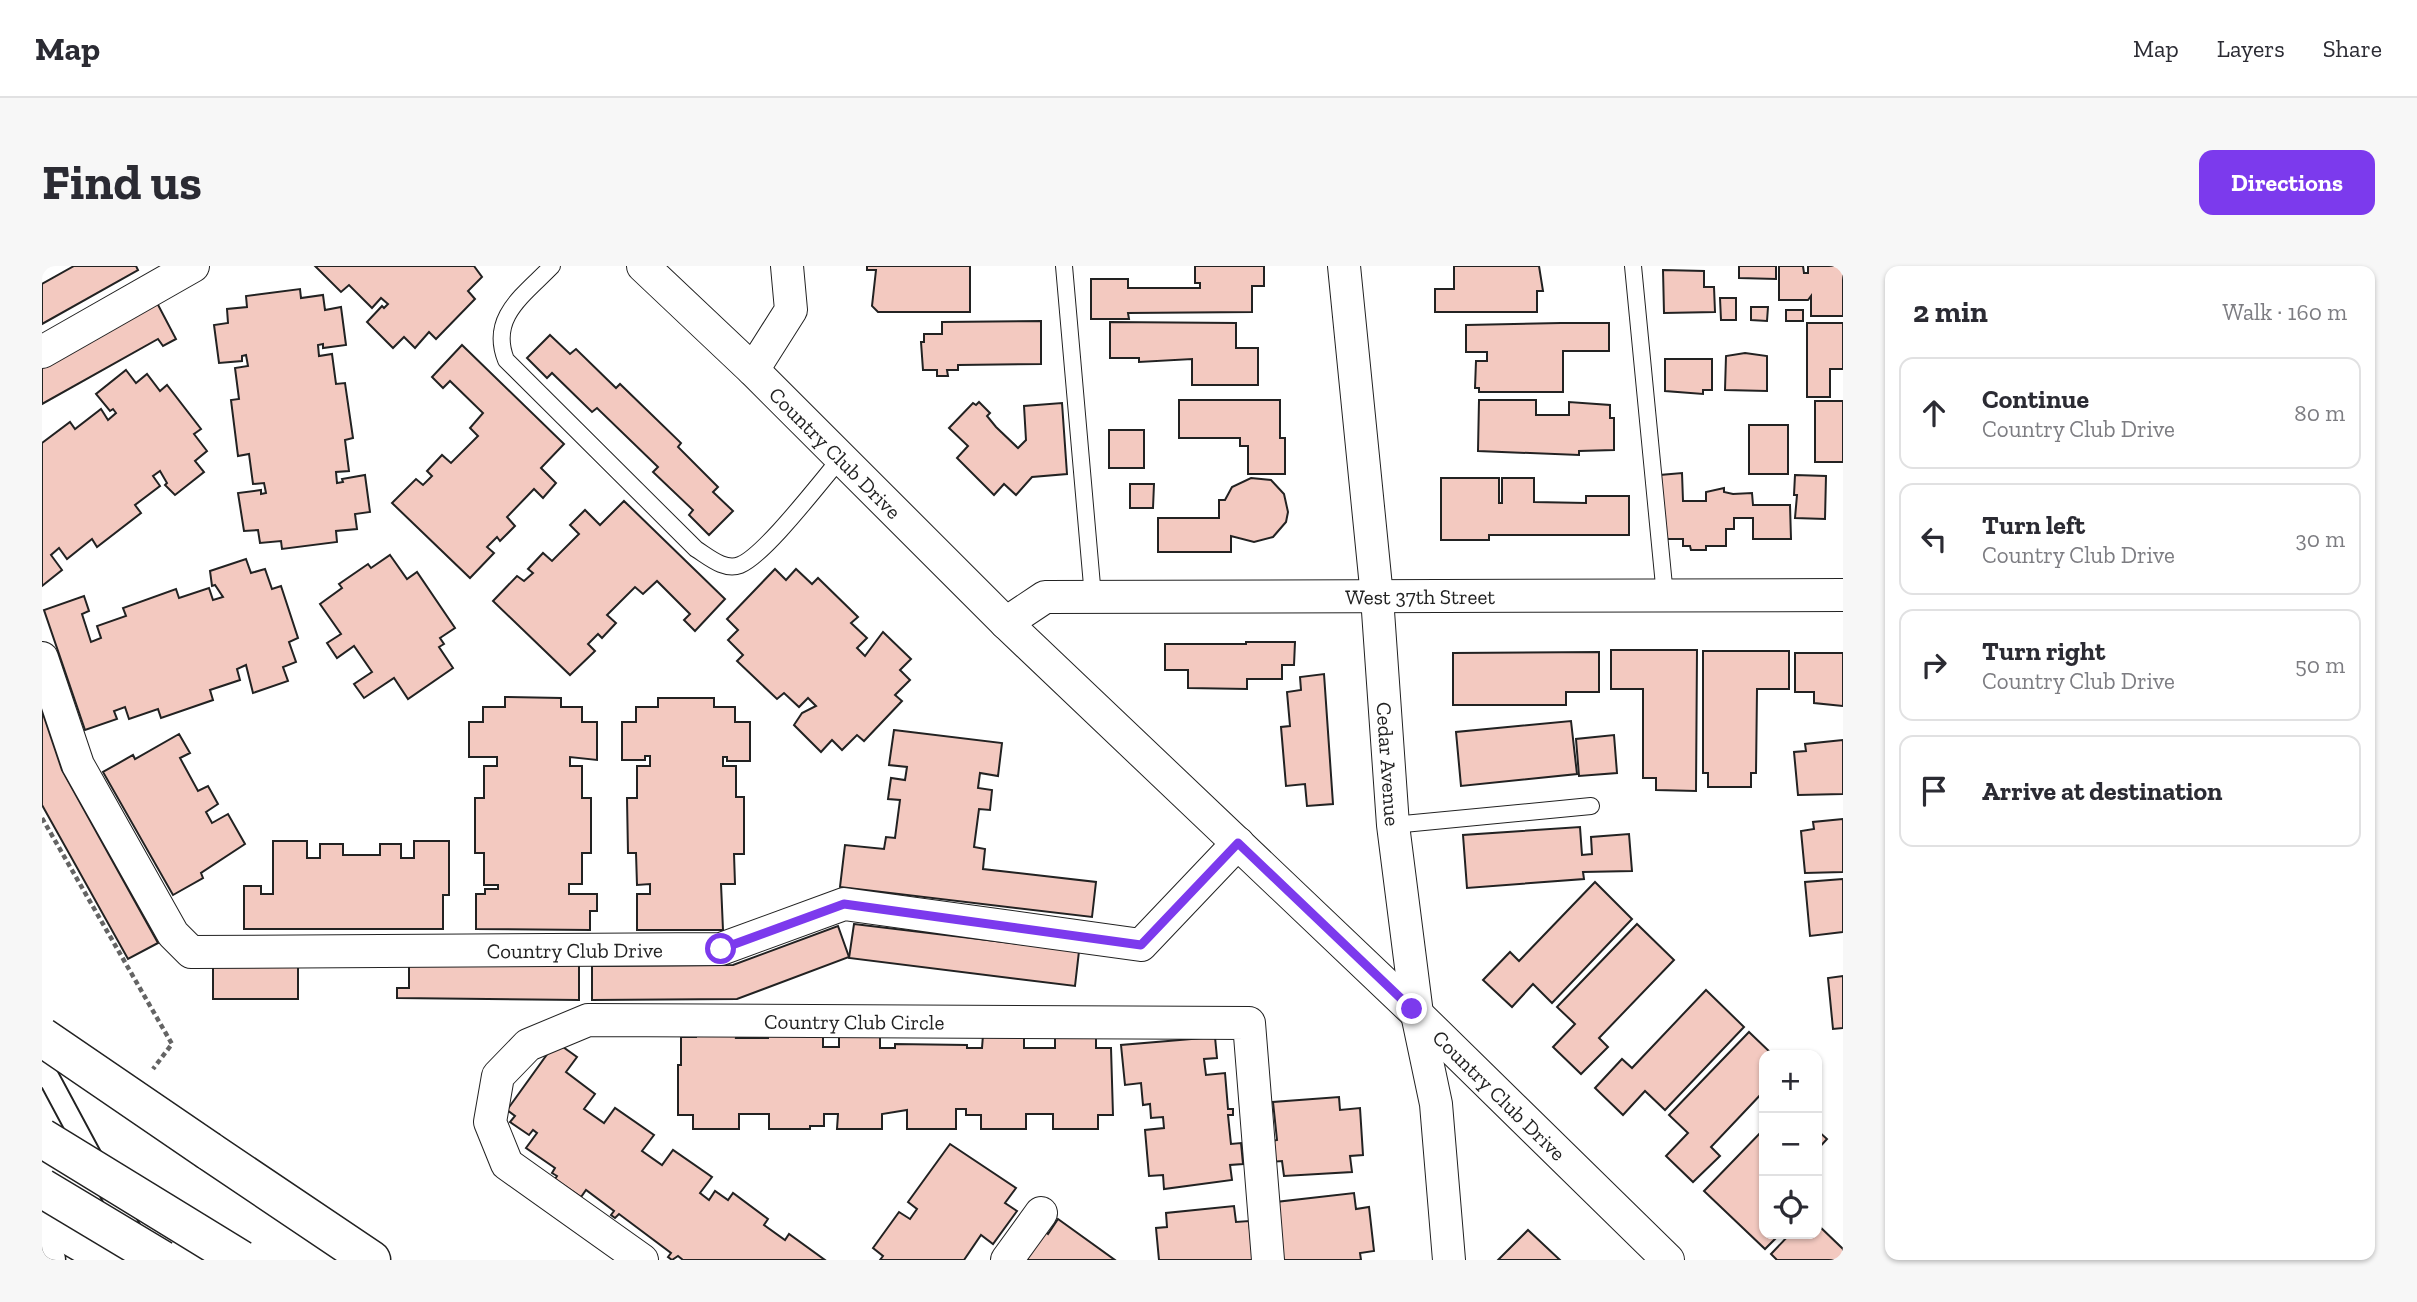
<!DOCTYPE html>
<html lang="en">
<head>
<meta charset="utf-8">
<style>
  body { margin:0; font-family:"Zilla Slab",serif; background:#f7f7f7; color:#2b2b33 }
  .controls { position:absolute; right:21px; bottom:21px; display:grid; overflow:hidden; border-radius:14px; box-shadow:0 2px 5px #0004 }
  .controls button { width:63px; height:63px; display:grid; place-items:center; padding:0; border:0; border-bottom:2px solid #e1e1e2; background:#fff; color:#2b2b33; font:35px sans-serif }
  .stop { position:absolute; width:21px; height:21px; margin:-16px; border:5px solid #7c3aed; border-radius:50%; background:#fff }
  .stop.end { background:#7c3aed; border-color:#fff; box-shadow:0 2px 7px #0008 }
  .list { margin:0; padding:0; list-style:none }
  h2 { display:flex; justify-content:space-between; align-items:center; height:91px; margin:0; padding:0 28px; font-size:30px }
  h2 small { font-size:23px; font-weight:400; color:#7c7c81 }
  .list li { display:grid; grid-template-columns:46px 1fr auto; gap:21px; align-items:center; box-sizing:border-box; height:112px; margin:0 14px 14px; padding:0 14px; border:2px solid #e1e1e2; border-radius:14px }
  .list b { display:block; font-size:26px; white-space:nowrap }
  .list p { margin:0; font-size:23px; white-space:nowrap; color:#7c7c81 }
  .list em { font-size:23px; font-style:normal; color:#7c7c81 }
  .icon { flex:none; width:38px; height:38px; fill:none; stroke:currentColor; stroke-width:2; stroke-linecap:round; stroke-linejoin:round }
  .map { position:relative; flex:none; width:1801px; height:994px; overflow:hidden; border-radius:14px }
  header { display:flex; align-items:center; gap:42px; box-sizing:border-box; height:98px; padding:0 35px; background:#fff; border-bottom:2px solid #e1e1e2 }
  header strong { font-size:33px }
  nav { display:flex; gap:38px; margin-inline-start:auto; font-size:24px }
  .intro { display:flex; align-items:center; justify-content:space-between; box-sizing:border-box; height:168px; padding:0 42px }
  h1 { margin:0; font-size:49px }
  .button { padding:18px 32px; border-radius:14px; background:#7c3aed; color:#fff; font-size:24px; font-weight:700 }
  main { display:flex; gap:42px; padding:0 42px }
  aside { flex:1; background:#fff; border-radius:14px; box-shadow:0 2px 5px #0004 }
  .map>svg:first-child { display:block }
</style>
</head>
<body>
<header>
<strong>Map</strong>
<nav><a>Map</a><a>Layers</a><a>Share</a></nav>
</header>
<div class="intro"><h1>Find us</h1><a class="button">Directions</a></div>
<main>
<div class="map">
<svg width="1801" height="994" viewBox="0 0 1801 994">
  <rect width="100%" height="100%" fill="#fff"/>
  <g fill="#f3c9c0" stroke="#222" stroke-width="2">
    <path d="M32,0h62l2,4 -96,54v-40z"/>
    <path d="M273,0h159l8,11 -14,14 7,8 -39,40 -7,-7 -14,16 -11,-11 -11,11 -26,-26 15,-16 2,2 4,-4 -7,-6 -9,10 -23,-23 -8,7z"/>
    <path d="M825,0h103v46h-92l-6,-6 4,-36h-9z"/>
    <path d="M1153,0h69v20h-12v26l-124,1 1,6h-38v-40h37v9h72v-5h-5z"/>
    <path d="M1412,0h85l4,25h-6v21h-102v-23h19z"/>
    <path d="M1697,0h37v13l-37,-1z"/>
    <path d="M1737,0h24l1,7h4v-7h35v50h-32v-20l-3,4h-29z"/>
    <path d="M1621,4l41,1v16h10l1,25 -51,1z"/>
    <path d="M258,23l1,9 22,-3 2,15 16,-3 5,38 -23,3v-4l-5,1 1,11 13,-2 4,30 9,-1 8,55 -8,2 4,31 -13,1 1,11 6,-1 -1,-3 23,-4 5,37 -15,2 2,15 -21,2 1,11 -55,7 -1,-8 -21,2 -2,-13 -14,1 -6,-38 23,-3v4l5,-1 -2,-10 -11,1 -4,-30 -11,2 -7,-56 8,-1 -4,-31 13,-2 -2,-11 -4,1v5l-23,2 -5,-38 14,-2 -1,-14 20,-2 -1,-11z"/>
    <path d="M1678,32h16v22h-15z"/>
    <path d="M114,35l20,38 -13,7 -5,-7 -116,65v-40z"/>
    <path d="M1709,41h17l-1,14 -16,-1z"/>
    <rect x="1744" y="44" width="17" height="11"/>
    <path d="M999,55v43l-83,1v5h-11l1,6h-11v-6h-14l-2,-28h3v-8h18v-12z"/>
    <path d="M1068,56l126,1v25h22v37h-66v-26l-53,3v-4h-29z"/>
    <path d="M1519,57h48v28h-46v41h-84v-4h-4l1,-27h11v-9h-21v-27z"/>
    <path d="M1765,57h36v46h-13v28h-23z"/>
    <path d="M508,69l20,19 6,-5 40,39 4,-4 61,59 -3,4 40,40 -5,5 20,19 -24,24 -20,-20 4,-5 -40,-38 5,-5 -61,-59 -5,4 -40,-39 -5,5 -20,-20z"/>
    <path d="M420,79l102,99 -23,24 15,15 -13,15 -9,-9 -27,28 8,9 -15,15 -3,-4 -10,10 7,6 -24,25 -78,-75 24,-24 7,6 9,-9 -5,-5 15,-16 9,8 27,-27 -8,-8 13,-15 -33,-32 -7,7 -11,-11z"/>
    <path d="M1703,87l22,3v35l-42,-1 1,-34z"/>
    <path d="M1623,93h47v31h-9v4l-38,-3z"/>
    <path d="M84,104l10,13 11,-9 13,17 7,-6 34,44 -7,5 13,17 -12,10 9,11 -29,23 -10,-10 2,-2 -7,-12 -7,5 7,10 -25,19 6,8 -44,34 -5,-8 -25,20 -8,-11 -8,7 11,15 -20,16v-143l28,-21 5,7 26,-20 7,11 8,-7 -3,-4 -3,2 -14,-17z"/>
    <path d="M1137,134h101v38h5v36h-37v-28h-8v-8h-61z"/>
    <path d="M1437,134h57v15h33v-13l41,3v13h4v32l-35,1v4l-101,-4z"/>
    <rect x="1773" y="135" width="28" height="61"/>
    <path d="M937,136l11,11 -3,3 9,11 22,21 8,-8 -2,-34 38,-3 5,71 -35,3 -16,18 -12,-11 -10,11 -37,-37 11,-12 -19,-18 24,-25 3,2z"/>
    <rect x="1707" y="159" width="39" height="49"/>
    <rect x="1067" y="164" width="35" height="38"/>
    <path d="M1640,207l1,28h23v-9l18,-4v4l9,2 19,-1 1,12h37l1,34h-38v-21h-19v11h-8v17h-20v4h-15l-1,-4h-7v-7h-18l-5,-64z"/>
    <path d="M1753,209l31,1 -1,43 -30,-1 2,-23h-3z"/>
    <path d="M1209,212l20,2 13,14 4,18 -2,10 -13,15 -19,5 -23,-6v16h-73v-34h61v-18h6l7,-13z"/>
    <path d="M1399,212h58v25h3v-25h32v24l52,1v-7h43v39h-140v5h-48z"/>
    <path d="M1088,218h24l-1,24h-23z"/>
    <path d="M582,235l101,98 -30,32 -11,-11 6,-6 -33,-33 -14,13 -8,-7 -28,28 9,8 -14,15 -4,-4 -10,10 7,7 -25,24 -77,-74 24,-25 7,5 9,-8 -5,-4 15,-16 9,8 27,-27 -9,-9 15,-15 15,15z"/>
    <path d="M348,289l17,24 10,-7 38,56 -15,10 4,6 -5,3 14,21 -45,31 -14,-21 -30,20 -10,-14 18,-12 -18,-26 -17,12 -10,-15 14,-9 -21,-30 22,-16 -3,-4 29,-20 3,4z"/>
    <path d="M204,293l5,14 14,-4 7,20 9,-3 17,52 -9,4 7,20 -13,5 5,14 -35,12 -7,-28 -9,4 3,11 -30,10 3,10 -52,18 -3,-9 -29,10 -4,-12 -11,4 3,8 -32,11 -41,-120 40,-14 5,15 -7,3 9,28 10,-4 -4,-12 29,-10 -3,-8 53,-19 3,9 30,-10 4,12 10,-3 -8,-12 -3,1 -2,-15z"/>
    <path d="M733,303l11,11 10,-11 16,15 6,-6 40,39 -7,6 16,15 -10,10 8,8 18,-24 28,27 -11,11 10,10 -15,15 7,6 -38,40 -7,-6 -15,15 -10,-10 -11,12 -27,-27 8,-12 14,-7 -8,-8 -9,9 -15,-14 -7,6 -40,-38 6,-6 -15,-15 10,-10 -11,-11z"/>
    <path d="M1204,376h49l-1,23h-12v14h-35v10l-59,-1v-18h-23v-26h81z"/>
    <path d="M1569,384h86l-1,141 -40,-1v-12h-13v-89h-32z"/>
    <path d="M1661,385h86v38h-32l-1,84h-5v14h-43v-14h-5z"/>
    <path d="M1557,386v40h-33v13h-113v-52z"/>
    <path d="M1753,387h48v53l-29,-3v-11h-19z"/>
    <path d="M1282,408l9,130 -26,2 -2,-22 -19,2 -5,-59 9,-1 -3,-34 14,-2 -1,-13z"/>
    <path d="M463,431l56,1v9h21v15h15v38l-27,-3v9h12v32h9v55h-9v31h-13v10h28v17h-7v19l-114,-1v-35h9v-5h13v-4h-14v-32h-9v-55h9v-32h13v-9h-28v-35h14v-15h22z"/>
    <path d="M616,432h56v9h21v15h15v39h-23v-4h-4v9h13v31h8v57h-10l1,30h-14l2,46h-86v-36h13v-10l-13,1 -1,-32h-8l-1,-55h10v-32h13v-10h-5v4h-23v-38h14v-15h22z"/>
    <path d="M0,445l20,59 96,173 -30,16 -86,-154z"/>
    <path d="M1529,455l6,53 -116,12 -5,-54z"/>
    <path d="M852,464l108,13 -4,33 -18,-3 -2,15 14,2 -2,20 -11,-1 -5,38 11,2 -2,20 113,13 -4,35 -252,-30 5,-42 39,4 2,-12 9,1 5,-38 -12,-1 3,-21 14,2 2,-13 -18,-2z"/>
    <path d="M137,468l11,19 -10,5 18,33 10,-5 10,18 -12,8 6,11 16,-9 17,30 -44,29 2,5 -30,17 -70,-123 30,-17 2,4z"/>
    <path d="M1572,469l3,38 -38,3 -3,-37z"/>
    <path d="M1801,474v54l-45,1 -4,-43 12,-1 -1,-7z"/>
    <path d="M1801,553v53l-38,1 -4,-42 13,-2 -1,-7z"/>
    <path d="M1538,561l2,28 10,-1 -1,-17 38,-3 3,37 -49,1 1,7 -117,9 -4,-53z"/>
    <path d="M231,575h34v17h13v-14h23v11h37v-11h21v14h13v-17h35v54h-6v34h-199v-43h17v8h12z"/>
    <path d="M1801,613v53l-33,4 -5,-54z"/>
    <path d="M1553,616l37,37 -80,84 -19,-19 -21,23 -29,-27 27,-28 9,9z"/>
    <path d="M812,658l225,27 -4,35 -226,-28z"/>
    <path d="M1595,658l37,36 -75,78 9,9 -27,27 -28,-27 22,-23 -18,-17z"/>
    <path d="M796,660l11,31 -112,42 -145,1v-34l141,-1z"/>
    <rect x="171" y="699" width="85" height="34"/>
    <path d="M367,699h170v35l-182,-2v-10h12z"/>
    <path d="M1801,710v52l-10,1 -5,-51z"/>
    <path d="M1664,724l38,37 -79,83 -20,-19 -22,24 -28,-27 27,-29 10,9z"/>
    <path d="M1707,766l24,23h-9v36l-53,56 9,9 -27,26 -27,-26 22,-23 -19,-18z"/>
    <path d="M654,768h41l-1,4h32v-4h40v3h15v10h16v-13h41v14h15v-4l72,1v3h15l1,-13h41v13h31v-14h41v14h15l2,67h-15v14h-45v-15h-27v15h-45v-14h-15v-6h-10v20h-49v-19l-25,4v15h-45l1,-15h-14v12h-14v3h-41v-15h-30v15h-46v-14h-15v-50h3v-28h15z"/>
    <path d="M1173,771l2,21 -13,1 2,16 19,-2 3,36h5v6h-5l3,29 10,-1 2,21 -13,1 2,15 -68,9 -1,-14 -14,1 -4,-46 19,-2 -1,-11 -12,1 -1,-14 -7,1 -2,-22 -16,2 -4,-40z"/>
    <path d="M514,776l21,15 -11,15 29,22 -11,15 20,14 11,-15 39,27 -12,16 20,14 11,-15 39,27 -12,16 9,7 6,-9 13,9 5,-7 35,26 -4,6 21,15 4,-6 36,26h-142l-5,-4 -6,4 -4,-3 3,-4 -52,-39 -4,4 -4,-3 3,-4 -28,-21 -5,7 -26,-18 2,-3 -5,-3 3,-5 -29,-20 11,-15 -4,-3 -4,5 -19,-13 5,-6 -8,-6z"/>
    <path d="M1297,831l1,13 20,-2 3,47 -13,1 2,16 -68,4 -2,-15 -13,1 -2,-20 10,-2 -4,-38z"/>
    <path d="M1722,863v105h16l-15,15 -61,-58z"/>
    <path d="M1775,864l10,9 -10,11z"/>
    <path d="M908,878l66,44 -11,15 12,8 -24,33 -12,-9 -17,25h-84l3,-4 -10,-8 26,-36 11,7 7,-10 -9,-7z"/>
    <path d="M1312,927l2,16 13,-2 5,44 -14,2 1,7h-78l-7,-58z"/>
    <path d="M1192,940l2,16 13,-1 4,39h-94l-3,-32 11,-1 -1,-14z"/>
    <path d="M1016,953l57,41h-100l24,-34 9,8z"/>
    <path d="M1775,958l26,25v11h-66l-6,-6 19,-20h27z"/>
    <path d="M1486,964l32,30h-62z"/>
  </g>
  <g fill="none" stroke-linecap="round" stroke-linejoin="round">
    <defs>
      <g id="service">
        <path d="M510,0c-28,29 -63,51 -46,94l190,189c13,8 28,22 44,16 25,-10 81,-84 101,-107"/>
        <path d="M1022,0l29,331"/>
        <path d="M1591,0l32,330"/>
        <path d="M1351,559l198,-19"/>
      </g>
      <g id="minor">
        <path id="s1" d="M601,0l110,104 253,253 411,391 251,246"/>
        <path id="s2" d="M1302,0l33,331 16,228 24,189 19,90 13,156"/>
        <path d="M0,86l151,-86"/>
        <path d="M711,104l38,-60 -4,-44"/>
        <path id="s3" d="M964,357l39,-26 798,-2"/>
        <path id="s4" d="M0,392l36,107 95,169 18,18 530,-3 123,-45 297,41 97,-102"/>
        <path id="s5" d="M600,994l-135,-96 -17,-42 8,-46 30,-31 60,-25 661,3 19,237"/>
        <path d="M965,994l34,-47"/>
      </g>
      <g id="motorway">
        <path d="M167,885l162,109"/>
        <path d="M0,953l70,41"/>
        <path d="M0,992l4,2"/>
      </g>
    </defs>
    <use href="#service" stroke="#222" stroke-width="18"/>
    <use href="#minor" stroke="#222" stroke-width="34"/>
    <use href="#motorway" stroke="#222" stroke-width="41"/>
    <path stroke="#646464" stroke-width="4.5" stroke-dasharray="5 3.5" stroke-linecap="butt" d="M0,552l130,226 -19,25"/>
    <use href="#service" stroke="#fff" stroke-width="16"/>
    <use href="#minor" stroke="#fff" stroke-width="32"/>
    <use href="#motorway" stroke="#fff" stroke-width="38"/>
    <g stroke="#222" stroke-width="2">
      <path d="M0,776l117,218"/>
      <path d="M0,822l92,172"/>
    </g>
    <defs>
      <g id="motorway-bridge">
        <path d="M0,771l167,114"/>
        <path d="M0,872l199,122"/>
        <path d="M0,922l120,72"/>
      </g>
    </defs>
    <use href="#motorway-bridge" stroke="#222" stroke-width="41" stroke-linecap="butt"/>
    <use href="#motorway-bridge" stroke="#fff" stroke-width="38"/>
  </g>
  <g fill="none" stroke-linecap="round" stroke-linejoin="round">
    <path stroke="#7c3aed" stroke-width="9" d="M679,683l123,-45 297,41 97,-102 174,166"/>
  </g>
  <g text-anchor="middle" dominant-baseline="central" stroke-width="5" stroke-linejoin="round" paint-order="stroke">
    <g font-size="21" fill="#222" stroke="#fff">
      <text stroke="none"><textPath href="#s1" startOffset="268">Country Club Drive</textPath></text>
      <text stroke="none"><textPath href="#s3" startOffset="422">West 37th Street</textPath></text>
      <text stroke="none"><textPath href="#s2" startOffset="500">Cedar Avenue</textPath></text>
      <text stroke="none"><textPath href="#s4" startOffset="716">Country Club Drive</textPath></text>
      <text stroke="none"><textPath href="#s5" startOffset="632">Country Club Circle</textPath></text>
      <text stroke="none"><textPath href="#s1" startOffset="1192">Country Club Drive</textPath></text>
    </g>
  </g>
</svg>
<div class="controls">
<button>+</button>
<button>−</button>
<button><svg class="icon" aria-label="locate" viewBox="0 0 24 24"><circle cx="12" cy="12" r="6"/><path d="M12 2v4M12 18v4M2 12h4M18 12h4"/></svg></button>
</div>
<div class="stop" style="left:679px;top:683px"></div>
<div class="stop end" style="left:1370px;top:743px"></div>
</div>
<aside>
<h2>2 min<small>Walk · 160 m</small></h2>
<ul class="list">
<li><svg class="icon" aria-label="ahead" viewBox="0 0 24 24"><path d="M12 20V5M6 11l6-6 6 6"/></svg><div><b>Continue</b><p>Country Club Drive</p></div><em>80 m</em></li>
<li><svg class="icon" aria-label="left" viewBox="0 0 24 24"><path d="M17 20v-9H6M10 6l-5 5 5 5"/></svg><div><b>Turn left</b><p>Country Club Drive</p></div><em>30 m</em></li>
<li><svg class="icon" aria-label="right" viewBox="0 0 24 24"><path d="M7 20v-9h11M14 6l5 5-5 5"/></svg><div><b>Turn right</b><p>Country Club Drive</p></div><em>50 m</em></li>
<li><svg class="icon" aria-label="arrive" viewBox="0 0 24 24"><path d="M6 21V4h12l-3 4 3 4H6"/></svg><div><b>Arrive at destination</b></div></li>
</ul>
</aside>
</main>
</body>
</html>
